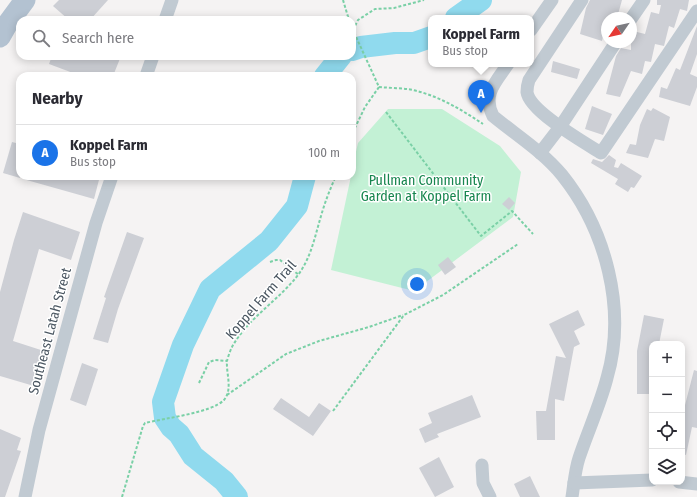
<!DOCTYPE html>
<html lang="en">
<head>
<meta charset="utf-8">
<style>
  body { margin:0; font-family:"Fira Sans Condensed",sans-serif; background:#f2f2f3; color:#2b2b33 }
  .controls { position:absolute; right:12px; bottom:12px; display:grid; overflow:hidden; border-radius:8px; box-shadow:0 2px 10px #0003 }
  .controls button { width:36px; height:36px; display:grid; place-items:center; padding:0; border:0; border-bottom:1px solid #e1e1e2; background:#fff; color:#2b2b33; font:20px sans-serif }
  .compass { position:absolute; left:601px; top:12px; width:36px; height:36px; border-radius:50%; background:#fff; box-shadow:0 2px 10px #0003; rotate:236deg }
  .you { position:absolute; left:417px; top:284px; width:14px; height:14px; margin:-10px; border:3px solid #fff; border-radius:50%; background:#1a73e8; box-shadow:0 0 0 6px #1a73e833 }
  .badge { display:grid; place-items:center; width:26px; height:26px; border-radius:50%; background:#1a73e8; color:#fff; font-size:13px; font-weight:700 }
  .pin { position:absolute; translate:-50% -33px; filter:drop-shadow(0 1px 2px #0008) }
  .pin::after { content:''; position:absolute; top:21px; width:14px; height:12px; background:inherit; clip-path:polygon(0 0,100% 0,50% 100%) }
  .popup { position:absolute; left:428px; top:15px; width:106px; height:52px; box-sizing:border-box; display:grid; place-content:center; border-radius:8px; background:#fff; filter:drop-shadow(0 1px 3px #0005); font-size:13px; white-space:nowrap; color:#7c7c81 }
  .popup b { font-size:15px; color:#2b2b33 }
  .popup::after { content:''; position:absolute; left:50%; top:100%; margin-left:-8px; border:8px solid transparent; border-top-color:#fff }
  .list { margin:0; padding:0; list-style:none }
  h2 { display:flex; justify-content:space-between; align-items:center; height:52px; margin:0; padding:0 16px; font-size:17px }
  h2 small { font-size:13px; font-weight:400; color:#7c7c81 }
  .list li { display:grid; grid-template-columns:26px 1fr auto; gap:12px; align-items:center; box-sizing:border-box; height:56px; padding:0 16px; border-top:1px solid #e1e1e2 }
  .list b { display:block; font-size:15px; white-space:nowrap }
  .list p { margin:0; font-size:13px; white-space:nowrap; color:#7c7c81 }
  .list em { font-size:13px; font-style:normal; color:#7c7c81 }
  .icon { flex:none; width:22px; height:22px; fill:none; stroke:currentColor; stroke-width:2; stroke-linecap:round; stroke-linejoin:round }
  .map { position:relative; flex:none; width:697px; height:497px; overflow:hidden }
  .search { position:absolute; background:#fff; box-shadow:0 2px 10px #0003; left:16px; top:16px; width:340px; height:44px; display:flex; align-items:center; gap:10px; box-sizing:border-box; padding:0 14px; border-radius:12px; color:#7c7c81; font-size:15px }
  .panel { position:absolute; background:#fff; box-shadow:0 2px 10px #0003; left:16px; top:72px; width:340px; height:108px; border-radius:12px }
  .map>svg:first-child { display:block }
</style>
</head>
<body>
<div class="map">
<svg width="697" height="497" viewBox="0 0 697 497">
  <rect width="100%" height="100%" fill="#f5f3f3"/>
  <path fill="#c3f1d5" d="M388,109h54l58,37 21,26 -8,45 -99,74 -83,-21 20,-94h1v-7l6,-26z"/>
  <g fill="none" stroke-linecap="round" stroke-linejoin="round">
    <g stroke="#90daee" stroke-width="22">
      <path d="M456,18l25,-18"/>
      <path d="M352,50l9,-3 34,-4h19l17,-6"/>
      <path d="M325,76l16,-20"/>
      <path d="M237,497l-13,-16 -31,-25 -14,-22 -8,-7 -6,-9 -2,-16 20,-57 27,-56 59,-48 28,-35 8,-30"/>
    </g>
  </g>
  <g fill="#cdcfd5">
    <path d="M59,0h49l-18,20h-21l-16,-14z"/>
    <path d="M590,0h32l-5,18h-10l-5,23 -22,-7 6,-26z"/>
    <path d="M657,0h32l-2,11 -7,-2 -6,19 -5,-2 -5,20 -9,-2 -4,18 -6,-1 -3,13 -11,-3 -11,26 -14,-3 10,-38 5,-8 10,2v-12l2,-7 12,3 6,-22 8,2 2,-9h-4z"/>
    <path d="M697,26v28l-7,20 7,3v10l-7,19 -31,-9 2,-10 6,2 9,-21 4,2z"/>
    <path d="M52,56h69l-8,20h-32l-32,-12z"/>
    <path d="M553,61l27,8 -3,10 -26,-7z"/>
    <path d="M592,106l20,8 -9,21 -18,-6z"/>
    <path d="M653,108l17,9 -6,24 -9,-2 -7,19 -22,-5 4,-9 6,1 4,-20 7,-16 4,2z"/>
    <path d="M12,142l8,2v34l-17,-5z"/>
    <path d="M609,155l7,5 -2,7 4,1 3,-5 21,13 -8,12 -3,-1 -3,5 -13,-8 3,-5 -27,-16 2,-4 9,3z"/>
    <path d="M23,176h77l-6,23 -71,-20z"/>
    <path d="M509,197l6,6 -6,7 -7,-6z"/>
    <path d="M23,212l57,20 -9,28 -32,-11 -26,92 31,10 -10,35 -34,-10v-84l14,-52z"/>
    <path d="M127,232l17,6 -26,71 -10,34 -15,-4 13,-41 -2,-1z"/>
    <path d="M448,257l8,10 -11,8 -7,-10z"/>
    <path d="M578,310l7,15 -11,6 6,13 -6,3 -10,54 -9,-2v41h-18l-1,-29h10l10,-55 10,2 -17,-34z"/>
    <path d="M644,315l20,4 -5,25h-7v50h-15v-43z"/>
    <path d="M82,363l16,6 -12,37 -16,-6z"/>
    <path d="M694,370l3,1v57l-5,-1 -6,28 -4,-1v-45h2z"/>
    <path d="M472,395l9,22 -44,17 2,3 -14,6 -6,-14 13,-6 -4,-10z"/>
    <path d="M281,398l28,19 10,-14 12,8 -18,25 -40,-27z"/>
    <path d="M0,429l21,9 -4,12 4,1 -16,46h-5z"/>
    <path d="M439,457l15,30 -19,10 -16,-29z"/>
    <path d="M530,476l10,21h-20l-6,-13z"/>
  </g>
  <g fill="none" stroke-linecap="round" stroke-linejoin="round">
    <g stroke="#7ad0a6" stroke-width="2" stroke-dasharray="3 2" stroke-linecap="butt">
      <path d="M343,0l6,20"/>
      <path d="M352,28l27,59 -14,20 -13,27"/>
      <path d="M353,30l5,-10 17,-11 19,-1 30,-8"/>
      <path d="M379,87c11,1 23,1 34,3 26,6 49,20 70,34"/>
      <path d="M386,112l95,124 31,-25 21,23"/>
      <path d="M270,262l6,-2h4l19,15"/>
      <path d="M199,383l10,-21 6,-2 12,1"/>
      <path d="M227,395l59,-41 33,-13 50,-14 34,-12"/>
      <path d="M333,411l71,-96 39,-20 75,-51"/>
      <path d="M122,497l21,-71 2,-3c20,-5 66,-10 79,-23 9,-11 2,-26 3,-39 1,-4 3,-10 5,-14 16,-29 46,-46 66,-72 13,-17 17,-39 23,-59 4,-14 9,-27 15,-40"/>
    </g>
    <g stroke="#c1cad2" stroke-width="13">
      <path d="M582,0l-53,80c-1,3 -2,8 -2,12 2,19 58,51 74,61l96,-142"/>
      <path d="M631,19l13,-19"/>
      <path d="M165,20l7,-20"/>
      <path d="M531,30l21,-30"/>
      <path d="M508,64c-12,18 -26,30 -15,52 23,19 49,35 69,59 44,55 65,134 45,203 -7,27 -19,53 -28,80 -4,12 -5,26 -7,39"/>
      <path d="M146,76l7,-20"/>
      <path d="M540,153l20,-26 56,-85"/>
      <path d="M482,465l1,18 7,14"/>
      <path d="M679,482l18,2"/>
      <path d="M574,483l78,-3"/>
      <path d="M25,497l14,-67 57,-207 16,-47"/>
    </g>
    <path stroke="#b3c2d1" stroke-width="21" d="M0,37l8,-14 17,-23"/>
  </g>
  <g text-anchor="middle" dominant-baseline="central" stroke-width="3" stroke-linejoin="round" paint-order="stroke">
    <g font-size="14" fill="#17864f" stroke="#fff">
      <text x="426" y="180">Pullman Community<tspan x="426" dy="16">Garden at Koppel Farm</tspan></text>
    </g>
    <g font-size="14" fill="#4a5661" stroke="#fff">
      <text transform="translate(261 300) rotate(-49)">Koppel Farm Trail</text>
      <text transform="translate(50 331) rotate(-75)">Southeast Latah Street</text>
    </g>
  </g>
</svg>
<div class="controls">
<button>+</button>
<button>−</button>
<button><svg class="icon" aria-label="locate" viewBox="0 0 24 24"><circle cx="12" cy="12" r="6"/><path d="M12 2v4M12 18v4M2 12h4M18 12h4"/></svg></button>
<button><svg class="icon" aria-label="layers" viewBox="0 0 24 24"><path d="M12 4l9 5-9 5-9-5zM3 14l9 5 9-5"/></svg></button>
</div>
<svg class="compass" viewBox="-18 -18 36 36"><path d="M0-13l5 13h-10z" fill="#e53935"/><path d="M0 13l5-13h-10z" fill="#7c7c81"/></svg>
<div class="you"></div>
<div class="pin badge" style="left:481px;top:113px">A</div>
<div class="popup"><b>Koppel Farm</b>Bus stop</div>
<div class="search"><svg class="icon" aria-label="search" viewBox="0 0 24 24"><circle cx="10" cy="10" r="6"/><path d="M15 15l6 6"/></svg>Search here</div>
<section class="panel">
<h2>Nearby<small></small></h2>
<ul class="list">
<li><span class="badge">A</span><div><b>Koppel Farm</b><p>Bus stop</p></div><em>100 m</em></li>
</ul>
</section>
</div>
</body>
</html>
